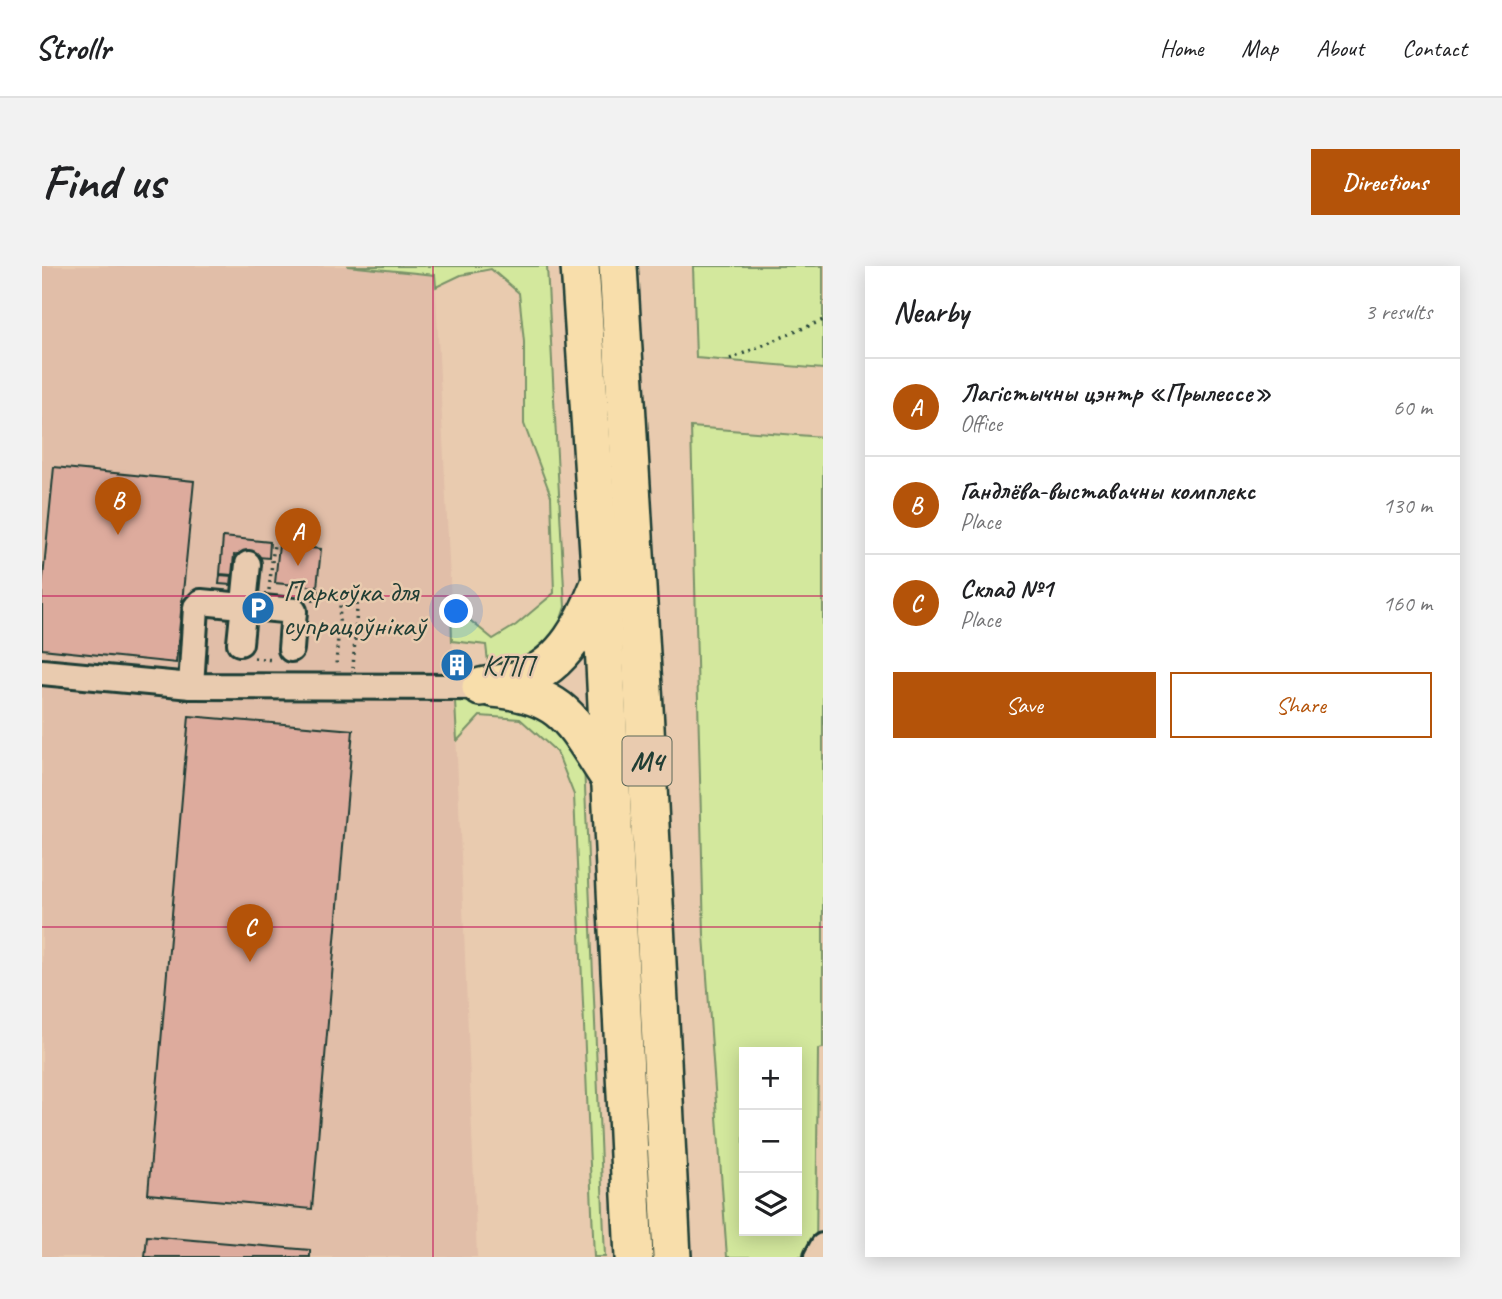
<!DOCTYPE html>
<html lang="en">
<head>
<meta charset="utf-8">
<style>
  body { margin:0; font-family:Caveat,sans-serif; background:#f2f2f2; color:#202124 }
  .controls { position:absolute; right:21px; bottom:21px; display:grid; overflow:hidden; border-radius:0px; box-shadow:0 4px 18px #0003 }
  .controls button { width:63px; height:63px; display:grid; place-items:center; padding:0; border:0; border-bottom:2px solid #e0e0e0; background:#fff; color:#202124; font:35px sans-serif }
  .you { position:absolute; left:415px; top:346px; width:24px; height:24px; margin:-18px; border:5px solid #fff; border-radius:50%; background:#1a73e8; box-shadow:0 0 0 10px #1a73e833 }
  .badge { display:grid; place-items:center; width:46px; height:46px; border-radius:50%; background:#b45309; color:#fff; font-size:23px; font-weight:700 }
  .pin { position:absolute; translate:-50% -58px; filter:drop-shadow(0 2px 4px #0008) }
  .pin::after { content:''; position:absolute; top:37px; width:24px; height:21px; background:inherit; clip-path:polygon(0 0,100% 0,50% 100%) }
  .list { margin:0; padding:0; list-style:none }
  h2 { display:flex; justify-content:space-between; align-items:center; height:91px; margin:0; padding:0 28px; font-size:30px }
  h2 small { font-size:23px; font-weight:400; color:#757577 }
  .list li { display:grid; grid-template-columns:46px 1fr auto; gap:21px; align-items:center; box-sizing:border-box; height:98px; padding:0 28px; border-top:2px solid #e0e0e0 }
  .list b { display:block; font-size:26px; white-space:nowrap }
  .list p { margin:0; font-size:23px; white-space:nowrap; color:#757577 }
  .list em { font-size:23px; font-style:normal; color:#757577 }
  .actions { display:flex; gap:14px; padding:21px 28px }
  .actions a { flex:1; padding:16px 0; border:2px solid #b45309; border-radius:0px; text-align:center; font-size:24px; color:#b45309 }
  .actions .main { background:#b45309; color:#fff }
  .icon { flex:none; width:38px; height:38px; fill:none; stroke:currentColor; stroke-width:2; stroke-linecap:round; stroke-linejoin:round }
  .map { position:relative; flex:none; width:781px; height:991px; overflow:hidden; border-radius:0px }
  header { display:flex; align-items:center; gap:42px; box-sizing:border-box; height:98px; padding:0 35px; background:#fff; border-bottom:2px solid #e0e0e0 }
  header strong { font-size:33px }
  nav { display:flex; gap:38px; margin-inline-start:auto; font-size:24px }
  .intro { display:flex; align-items:center; justify-content:space-between; box-sizing:border-box; height:168px; padding:0 42px }
  h1 { margin:0; font-size:49px }
  .button { padding:18px 32px; border-radius:0px; background:#b45309; color:#fff; font-size:24px; font-weight:700 }
  main { display:flex; gap:42px; padding:0 42px }
  aside { flex:1; background:#fff; border-radius:0px; box-shadow:0 4px 18px #0003 }
  .map>svg:first-child { display:block }
</style>
</head>
<body>
<header>
<strong>Strollr</strong>
<nav><a>Home</a><a>Map</a><a>About</a><a>Contact</a></nav>
</header>
<div class="intro"><h1>Find us</h1><a class="button">Directions</a></div>
<main>
<div class="map">
<svg width="781" height="991" viewBox="0 0 781 991">
  <rect width="100%" height="100%" fill="#e9cbaf"/>
  <filter id="ink" filterUnits="userSpaceOnUse"><feTurbulence type="fractalNoise" baseFrequency=".0143" numOctaves="2"/><feDisplacementMap in="SourceGraphic" scale="14" xChannelSelector="R" yChannelSelector="G"/><feConvolveMatrix kernelMatrix="1 2 1 2 8 2 1 2 1" color-interpolation-filters="sRGB"/></filter>
  <g filter="url(#ink)">
    <path fill="#e1bea8" d="M0,0h305l88,9 15,305 27,677h-435z"/>
    <g fill="#d3e89d" stroke="#799268" stroke-width="2" fill-rule="evenodd">
      <path d="M305,0h200l18,341 -8,24 -37,31h-32l-2,-17 -34,-4 -1,-36 42,34 23,-14 38,-32 -3,-97 -27,-72v-82l-5,-49 -28,-24 -30,6 -25,12 -1,-12z"/>
      <path d="M651,0h130v103l-127,-11z"/>
      <path d="M649,161l132,10v611l-5,1 -2,208h-89l-23,-322zM702,786h53v179h-53z"/>
      <path d="M413,435l75,5 29,23 25,35 21,493h-11l-20,-462 -17,-43 -37,-33 -40,-3 -23,25z"/>
    </g>
    <g fill="#ddab9d" stroke="#1f3d34" stroke-width="2">
      <path d="M12,201l140,14 -18,182 -134,-14v-61z"/>
      <path d="M181,271l47,5 -1,16 -35,-3 -2,20 -12,-1z"/>
      <path d="M237,279l42,4 -4,38 -42,-4z"/>
      <path d="M178,309l12,1 -1,9 -12,-1z"/>
      <path d="M411,394l9,1v9l-10,-1z"/>
      <path d="M147,450l164,14 -41,479 -164,-15z"/>
      <path d="M105,970l163,14v7h-165z"/>
    </g>
    <g fill="none" stroke-linecap="round" stroke-linejoin="round">
      <defs>
        <g id="minor">
          <path d="M198,377l8,-79"/>
          <path d="M0,406l149,14 290,1"/>
          <path d="M149,420l5,-79 5,-5 93,9 -3,38"/>
          <path d="M775,991l6,-11"/>
        </g>
        <g id="highway">
          <path d="M538,0l21,316 33,675"/>
          <path d="M576,0l25,422 29,569"/>
          <path d="M439,421c14,-3 30,-4 44,-9 39,-14 60,-56 74,-92"/>
          <path d="M451,422c72,7 79,33 116,89"/>
        </g>
      </defs>
      <use href="#minor" stroke="#1f3d34" stroke-width="30"/>
      <use href="#highway" stroke="#1f3d34" stroke-width="42"/>
      <g stroke="#1f3d34" stroke-width="3.5" stroke-dasharray="2 5" stroke-linecap="butt">
        <path d="M688,93l93,-39"/>
        <path d="M227,324l5,-46"/>
        <path d="M299,327h17l-5,75"/>
        <path d="M270,334l5,1 2,-9 22,1 -5,73h-2"/>
        <path d="M212,392l20,2"/>
      </g>
      <use href="#minor" stroke="#e9cbaf" stroke-width="24"/>
      <use href="#highway" stroke="#f8deab" stroke-width="37"/>
    </g>
  </g>
  <path fill="none" stroke="#c2185b" stroke-width="2" stroke-opacity="0.55" d="M391,0v991M0,330h781M0,661h781"/>
  <defs>
    <symbol id="parking-disc" viewBox="-11 -11 22 22"><circle r="9.5" fill="#1f6fb2" stroke="#e9cbaf"/><path d="M-3.5-5.5H1a3.5 3.5 0 0 1 0 7H-1V5.5H-3.5ZM-1-3.4V-.6H.8a1.4 1.4 0 0 0 0-2.8Z" fill="#fff"/></symbol>
    <symbol id="building-disc" viewBox="-11 -11 22 22"><circle r="9.5" fill="#1f6fb2" stroke="#e9cbaf"/><path d="M-4-6H4V6H1V3H-1V6H-4ZM-2.5-4.3h1.7v1.8h-1.7ZM.8-4.3h1.7v1.8H.8ZM-2.5-1h1.7V.8h-1.7ZM.8-1h1.7V.8H.8Z" fill="#fff"/></symbol>
  </defs>
  <g fill-rule="evenodd">
    <use href="#parking-disc" x="197" y="323" width="38" height="38"/>
    <use href="#building-disc" x="396" y="380" width="38" height="38"/>
  </g>
  <g text-anchor="middle" dominant-baseline="central" stroke-width="5" stroke-linejoin="round" paint-order="stroke">
    <rect fill="#e9cbaf" stroke="#5c6859" stroke-width="2" x="580.5" y="470.5" width="49" height="49" rx="5"/>
    <g font-size="28" font-weight="bold" fill="#1f3d34">
      <text x="605" y="495">М4</text>
    </g>
    <g font-size="30" fill="#1f3d34" stroke="#e9cbaf" text-anchor="start">
      <text x="241" y="325">Паркоўка для<tspan x="241" dy="34">супрацоўнікаў</tspan></text>
      <text x="440" y="399">КПП</text>
    </g>
  </g>
</svg>
<div class="controls">
<button>+</button>
<button>−</button>
<button><svg class="icon" aria-label="layers" viewBox="0 0 24 24"><path d="M12 4l9 5-9 5-9-5zM3 14l9 5 9-5"/></svg></button>
</div>
<div class="you"></div>
<div class="pin badge" style="left:256px;top:300px">A</div>
<div class="pin badge" style="left:76px;top:269px">B</div>
<div class="pin badge" style="left:208px;top:696px">C</div>
</div>
<aside>
<h2>Nearby<small>3 results</small></h2>
<ul class="list">
<li><span class="badge">A</span><div><b>Лагістычны цэнтр «Прылессе»</b><p>Office</p></div><em>60 m</em></li>
<li><span class="badge">B</span><div><b>Гандлёва-выставачны комплекс</b><p>Place</p></div><em>130 m</em></li>
<li><span class="badge">C</span><div><b>Склад №1</b><p>Place</p></div><em>160 m</em></li>
</ul>
<div class="actions"><a class="main">Save</a><a>Share</a></div>
</aside>
</main>
</body>
</html>
